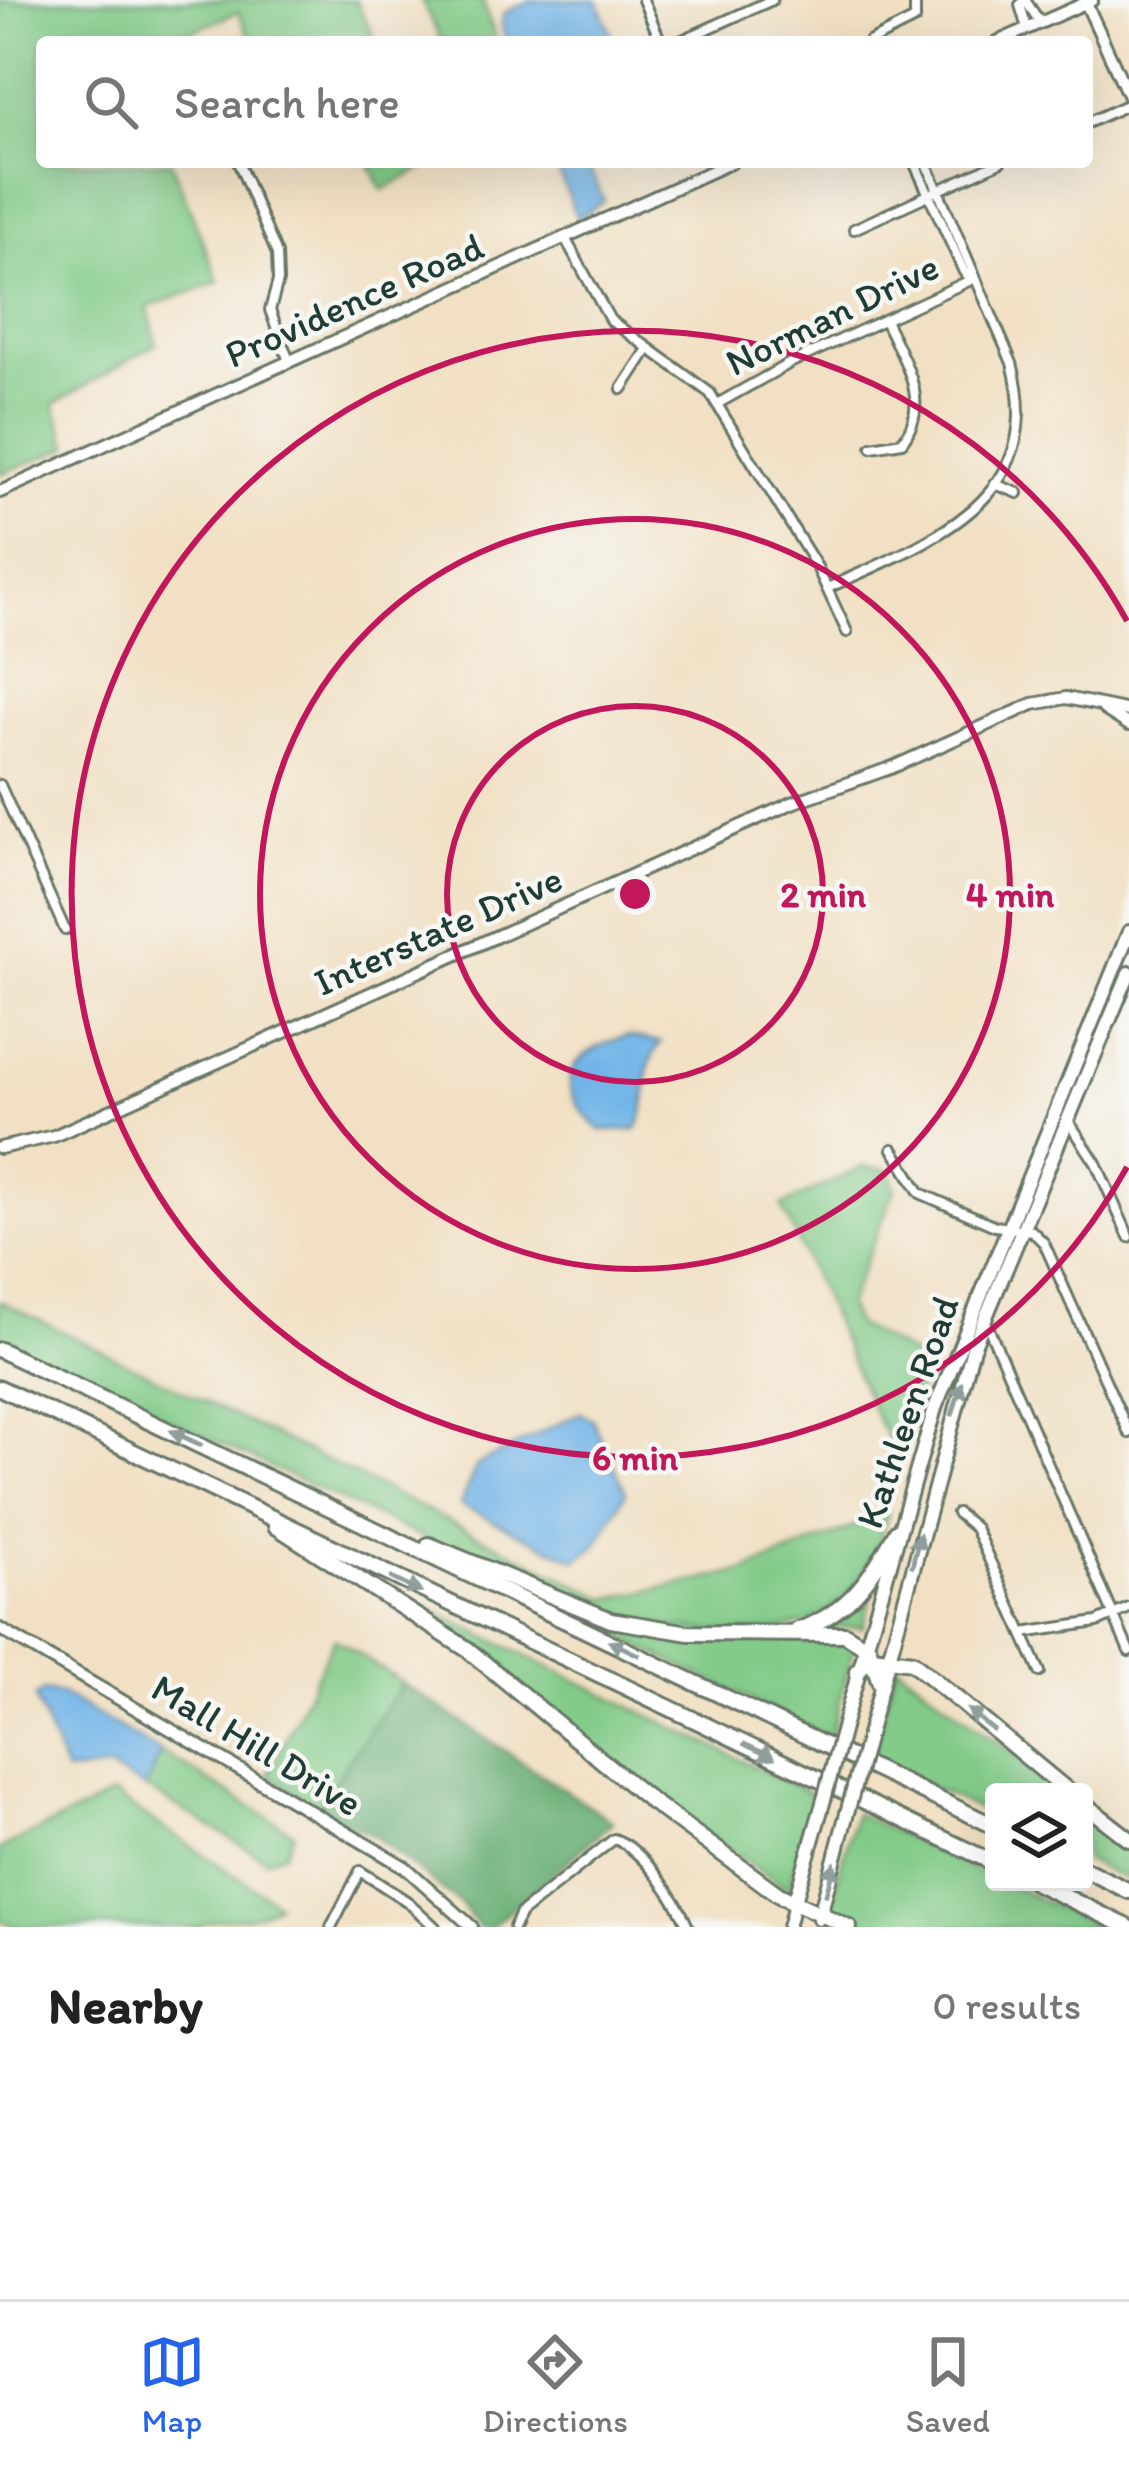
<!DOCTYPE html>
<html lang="en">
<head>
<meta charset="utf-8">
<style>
  body { margin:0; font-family:Itim,sans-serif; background:#f2f2f2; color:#222 }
  .controls { position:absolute; right:36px; bottom:36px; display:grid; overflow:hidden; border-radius:12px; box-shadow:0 12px 48px #0002 }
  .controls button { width:108px; height:108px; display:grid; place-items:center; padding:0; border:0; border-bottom:3px solid #e0e0e0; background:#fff; color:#222; font:60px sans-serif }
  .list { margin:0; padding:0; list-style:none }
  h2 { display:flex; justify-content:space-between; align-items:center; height:156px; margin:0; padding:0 48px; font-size:51px }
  h2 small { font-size:39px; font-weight:400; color:#767676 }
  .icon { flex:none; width:66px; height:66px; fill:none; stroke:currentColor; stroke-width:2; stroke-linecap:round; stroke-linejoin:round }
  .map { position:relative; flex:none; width:1129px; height:1927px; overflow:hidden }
  .search { position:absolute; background:#fff; box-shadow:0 12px 48px #0002; left:36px; right:36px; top:36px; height:132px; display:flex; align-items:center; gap:30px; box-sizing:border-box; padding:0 42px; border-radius:12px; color:#767676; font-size:45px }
  .sheet { height:372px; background:#fff }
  nav { display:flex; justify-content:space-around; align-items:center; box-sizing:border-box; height:168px; border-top:3px solid #e0e0e0; background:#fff; font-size:33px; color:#767676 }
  nav a { display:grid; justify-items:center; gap:6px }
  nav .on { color:#2563eb }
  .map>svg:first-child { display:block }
</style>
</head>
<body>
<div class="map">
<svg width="1129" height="1927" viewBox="0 0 1129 1927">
  <rect width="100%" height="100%" fill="#f6f6f2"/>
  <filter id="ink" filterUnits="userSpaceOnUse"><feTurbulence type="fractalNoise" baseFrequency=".00833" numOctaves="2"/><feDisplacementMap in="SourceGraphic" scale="24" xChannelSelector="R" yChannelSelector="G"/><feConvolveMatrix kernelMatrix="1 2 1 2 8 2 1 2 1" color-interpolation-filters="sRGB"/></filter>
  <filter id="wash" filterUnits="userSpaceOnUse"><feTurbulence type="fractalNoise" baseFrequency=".004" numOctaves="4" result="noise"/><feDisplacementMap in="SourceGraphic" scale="48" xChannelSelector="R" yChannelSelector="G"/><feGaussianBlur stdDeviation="2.7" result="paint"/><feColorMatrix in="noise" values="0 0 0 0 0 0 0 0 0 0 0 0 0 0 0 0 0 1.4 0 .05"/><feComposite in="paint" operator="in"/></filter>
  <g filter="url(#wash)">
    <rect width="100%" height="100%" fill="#f1e0c3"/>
    <g fill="#82cb88" stroke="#50845e" stroke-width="3">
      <path d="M0,0h356l20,42h-124l-14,-30 -72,30h-124v120h129l48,120 -71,25 8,37 -102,60 15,43 -69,27z"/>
      <path d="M421,0h61l15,42h-55z"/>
      <path d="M369,162h64l1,1 -52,27z"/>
      <path d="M863,1167l27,3 5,20 -48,115 8,19 73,40 -28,78 -10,1 -11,-20 -97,-217z"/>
      <path d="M0,1301l607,298 135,-27 146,-59c-15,53 -43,105 -102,115 -145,26 -312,-67 -440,-126 -116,-53 -231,-108 -346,-163z"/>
      <path d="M874,1585l-11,42h-42z"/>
      <path d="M414,1602l400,193 -25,95 -97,-65 -283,-221z"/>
      <path d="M561,1609l40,11 254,25 -25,93z"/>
      <path d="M334,1638l68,45 -86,125 -48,-33z"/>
      <path d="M896,1664l167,128h-69v25l-124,-59z"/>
      <path d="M161,1752l133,81 -10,19 -17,8 -122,-72z"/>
      <path d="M113,1795l164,108v1c-36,23 -53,7 -79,23h-180l-18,-6v-72z"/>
      <path d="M1084,1808l45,37v36l-45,-21z"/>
      <path d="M855,1813l244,114h-221l-50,-13z"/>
    </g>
    <path fill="#69af74" stroke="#447654" stroke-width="3" d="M402,1683l211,139 -123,105h-12l-16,-22 -86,-68 -60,-29z"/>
    <g fill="#73b5e8" stroke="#49798e" stroke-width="3">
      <path d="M532,0h65l18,42h-108l-6,-17 3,-12z"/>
      <path d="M555,162h31l18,39 -27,17z"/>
      <path d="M627,1036l34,7c-24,29 -7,57 -25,87h-36c-52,-48 -32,-76 27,-94z"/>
      <path d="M580,1413l12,6 34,73 -31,55 -19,13 -116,-55 17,-40z"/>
      <path d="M43,1691l18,3 100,58 -16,36 -36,-19 -43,4 -31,-75z"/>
    </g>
  </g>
  <g filter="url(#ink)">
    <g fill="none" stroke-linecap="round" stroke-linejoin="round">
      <defs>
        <g id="street">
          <path d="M643,0l18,42"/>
          <path d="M1025,0l-5,5 7,23"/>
          <path d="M1025,0l15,22"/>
          <path d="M678,42l94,-42"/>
          <path d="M869,42l46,-23v-19"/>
          <path d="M1087,123l42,-19"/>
          <path d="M238,162l39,92 1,27 -8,29 19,51"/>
          <path d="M914,162l50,110 8,6"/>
          <path d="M854,229l146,-67"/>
          <path d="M565,238l45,82 100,73 107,174 30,65"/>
          <path d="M622,389l26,-40"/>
          <path d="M717,404l75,-42 181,-83"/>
          <path d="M872,447l30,-5c31,-40 1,-82 -17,-122"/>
          <path d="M995,484l23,9"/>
          <path d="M828,588c98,-46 222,-85 184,-225l-86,-201"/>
          <path d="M0,785l65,145"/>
          <path d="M1069,1122l27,41 33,74"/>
          <path d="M893,1149l27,44 75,33 37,5 12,12 85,190"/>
          <path d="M986,1322l143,329"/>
          <path d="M957,1513l18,15 65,144"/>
          <path d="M1023,1633l74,-11 32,-14"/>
          <path d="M331,1927l29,-56 48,31 27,25"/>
          <path d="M514,1927l7,-14 93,-74c28,9 63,61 74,88"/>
        </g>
        <g id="secondary">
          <path d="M1086,3l43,94"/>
          <path d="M997,42l95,-42"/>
          <path d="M0,492l732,-330"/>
          <path d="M1104,709l25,16"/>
          <path d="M0,1148l54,-12 738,-333 101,-36 140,-63 33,-6 63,13"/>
          <path d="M0,1629l405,238 67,60"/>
          <path d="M788,1927l7,-27"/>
        </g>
        <g id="primary">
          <path d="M847,1713l88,-305 194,-476"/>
          <path d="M867,1739l106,-391 156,-375"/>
          <path d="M795,1900l30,-104"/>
          <path d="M819,1918l21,-79"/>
        </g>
        <g id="highway">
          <path d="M0,1350l994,476"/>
          <path d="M0,1388l994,475"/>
          <path d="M276,1526l191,123 185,153 127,93 70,32"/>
          <path d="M429,1545l182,75 78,13 156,1 24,15 11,34"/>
          <path d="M798,1630c52,-17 74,-55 99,-99"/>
          <path d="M857,1671l15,-14 40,5 157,130"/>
          <path d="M1084,1804l45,35"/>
          <path d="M1084,1869l45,22"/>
          <path d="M1034,1882l94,45"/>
        </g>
      </defs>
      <use href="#street" stroke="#687666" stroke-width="14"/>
      <use href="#secondary" stroke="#687666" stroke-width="16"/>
      <use href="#primary" stroke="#687666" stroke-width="18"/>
      <use href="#highway" stroke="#687666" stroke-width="20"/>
      <use href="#street" stroke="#fff" stroke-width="8"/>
      <use href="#secondary" stroke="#fff" stroke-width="10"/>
      <use href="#primary" stroke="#fff" stroke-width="12"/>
      <use href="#highway" stroke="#fff" stroke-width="14"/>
      <defs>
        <g id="primary-bridge">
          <path d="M825,1796l22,-83"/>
          <path d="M840,1839l27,-100"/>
        </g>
      </defs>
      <use href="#primary-bridge" stroke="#687666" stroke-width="18" stroke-linecap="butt"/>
      <use href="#primary-bridge" stroke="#fff" stroke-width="12"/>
    </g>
    <defs><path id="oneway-solid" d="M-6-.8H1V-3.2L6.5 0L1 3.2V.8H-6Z" transform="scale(3)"/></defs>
    <g fill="#8f9e9a">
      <use href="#oneway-solid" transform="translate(957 1399) rotate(-73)"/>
      <use href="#oneway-solid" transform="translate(186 1438) rotate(-155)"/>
      <use href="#oneway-solid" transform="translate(916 1550) rotate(-76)"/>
      <use href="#oneway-solid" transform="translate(406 1585) rotate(26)"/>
      <use href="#oneway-solid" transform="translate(624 1648) rotate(-154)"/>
      <use href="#oneway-solid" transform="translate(981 1720) rotate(-140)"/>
      <use href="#oneway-solid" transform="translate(759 1751) rotate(25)"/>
      <use href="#oneway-solid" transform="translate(830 1879) rotate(-75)"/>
    </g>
  </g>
  <g fill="none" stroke="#c2185b" stroke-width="6">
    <circle cx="635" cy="894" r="188"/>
    <circle cx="635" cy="894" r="375"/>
    <path d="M1127 1167A563 563 0 1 1 1127 621"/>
  </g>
  <g text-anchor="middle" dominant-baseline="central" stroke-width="9" stroke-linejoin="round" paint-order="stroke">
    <g font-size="39" fill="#1f3d34" stroke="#f6f6f2">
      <text transform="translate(354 300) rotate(-24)">Providence Road</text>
      <text transform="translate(832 314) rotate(-26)">Norman Drive</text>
      <text transform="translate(438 930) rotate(-24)">Interstate Drive</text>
      <text transform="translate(907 1412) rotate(-71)">Kathleen Road</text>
      <text transform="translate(257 1745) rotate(31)">Mall Hill Drive</text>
    </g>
  </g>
  <circle cx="635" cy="894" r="18" fill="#c2185b" stroke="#f6f6f2" stroke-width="6"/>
  <g font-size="36" text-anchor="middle" font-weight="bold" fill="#c2185b" stroke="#f6f6f2" stroke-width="9" stroke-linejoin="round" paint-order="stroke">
    <text x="823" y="907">2 min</text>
    <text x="1010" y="907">4 min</text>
    <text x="635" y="1470">6 min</text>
  </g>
</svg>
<div class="controls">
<button><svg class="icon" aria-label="layers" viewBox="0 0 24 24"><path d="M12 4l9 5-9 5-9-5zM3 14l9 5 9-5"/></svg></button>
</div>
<div class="search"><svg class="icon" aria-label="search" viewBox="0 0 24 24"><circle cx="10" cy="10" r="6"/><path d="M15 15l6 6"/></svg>Search here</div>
</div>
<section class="sheet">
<h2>Nearby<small>0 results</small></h2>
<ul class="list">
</ul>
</section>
<nav>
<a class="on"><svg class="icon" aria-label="map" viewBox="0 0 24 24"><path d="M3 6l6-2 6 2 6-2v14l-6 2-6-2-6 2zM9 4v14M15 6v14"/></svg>Map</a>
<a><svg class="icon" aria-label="directions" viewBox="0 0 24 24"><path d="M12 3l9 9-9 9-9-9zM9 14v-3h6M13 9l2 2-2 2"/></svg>Directions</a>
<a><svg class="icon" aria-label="saved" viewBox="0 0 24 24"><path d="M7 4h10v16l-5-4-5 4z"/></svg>Saved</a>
</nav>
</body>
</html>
